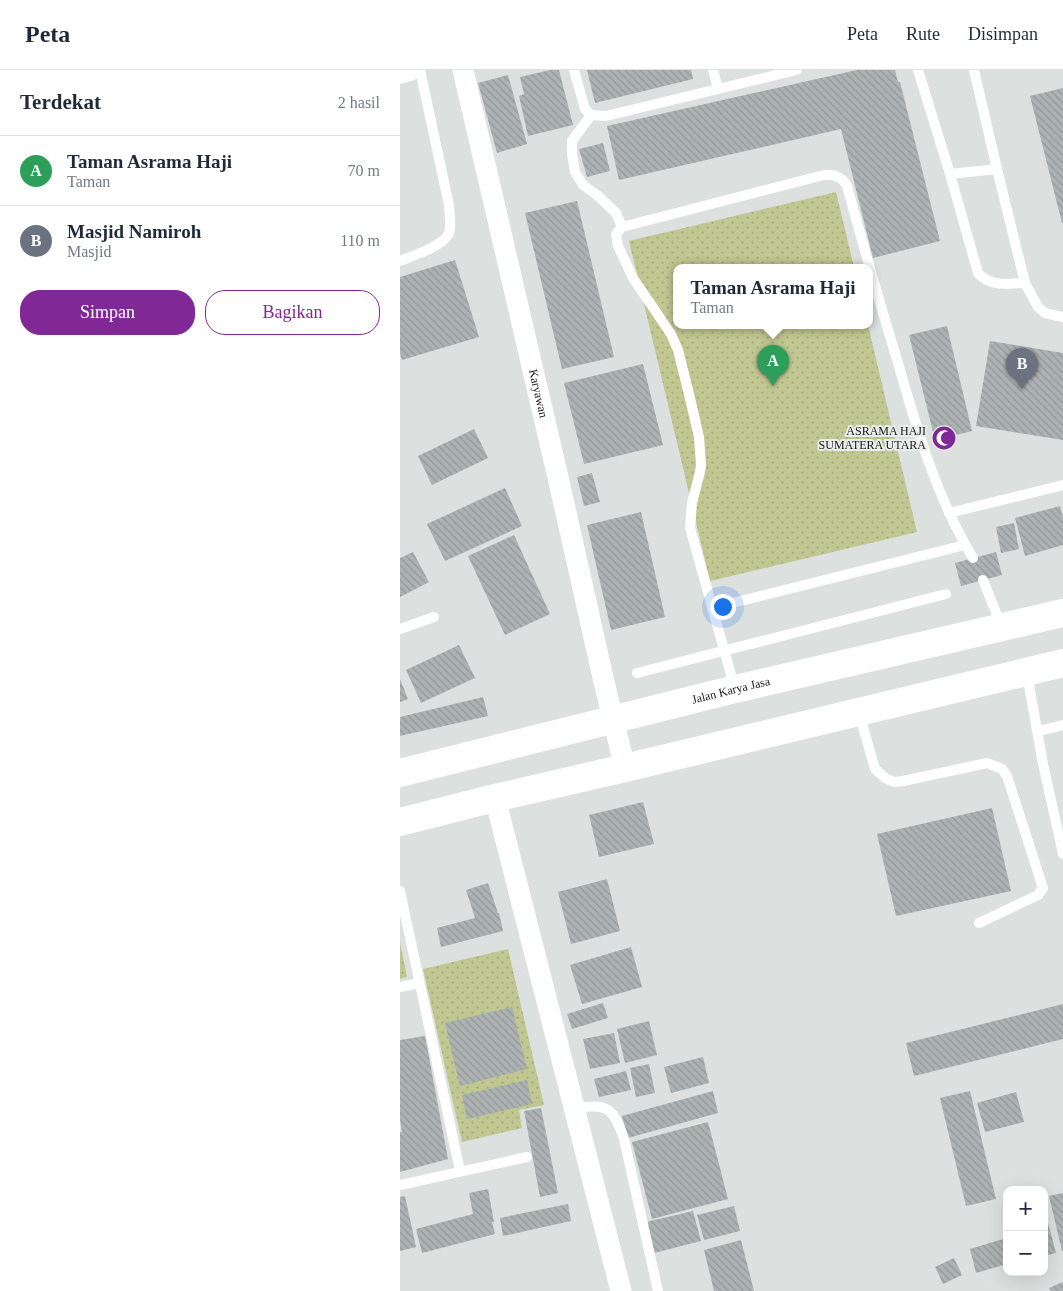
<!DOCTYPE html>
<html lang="id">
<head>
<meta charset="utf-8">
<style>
  body { margin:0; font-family:Georgia,serif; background:#f6f6f7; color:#1f2937 }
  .controls { position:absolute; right:15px; bottom:15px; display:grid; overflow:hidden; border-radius:10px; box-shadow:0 5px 20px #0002 }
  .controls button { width:45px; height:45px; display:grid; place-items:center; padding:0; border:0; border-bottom:1px solid #e0e1e3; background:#fff; color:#1f2937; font:25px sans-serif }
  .you { position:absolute; left:322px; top:536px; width:18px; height:18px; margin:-12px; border:4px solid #fff; border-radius:50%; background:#1a73e8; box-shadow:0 0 0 8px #1a73e833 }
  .badge { display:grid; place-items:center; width:32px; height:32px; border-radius:50%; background:#802895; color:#fff; font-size:16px; font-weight:700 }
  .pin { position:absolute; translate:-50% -41px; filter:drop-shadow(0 1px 2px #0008) }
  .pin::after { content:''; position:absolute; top:26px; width:18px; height:15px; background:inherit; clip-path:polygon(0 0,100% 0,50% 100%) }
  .popup { position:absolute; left:273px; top:194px; width:200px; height:65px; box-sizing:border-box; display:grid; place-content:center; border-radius:10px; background:#fff; filter:drop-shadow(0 1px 4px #0005); font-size:16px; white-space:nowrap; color:#747a83 }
  .popup b { font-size:19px; color:#1f2937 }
  .popup::after { content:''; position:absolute; left:50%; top:100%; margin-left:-10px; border:10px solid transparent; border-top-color:#fff }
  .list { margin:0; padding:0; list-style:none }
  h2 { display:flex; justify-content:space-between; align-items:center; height:65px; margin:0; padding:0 20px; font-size:21px }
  h2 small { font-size:16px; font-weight:400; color:#747a83 }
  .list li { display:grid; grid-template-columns:32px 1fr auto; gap:15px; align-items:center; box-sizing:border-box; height:70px; padding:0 20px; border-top:1px solid #e0e1e3 }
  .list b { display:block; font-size:19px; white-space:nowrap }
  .list p { margin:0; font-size:16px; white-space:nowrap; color:#747a83 }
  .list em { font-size:16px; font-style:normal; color:#747a83 }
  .actions { display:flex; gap:10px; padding:15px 20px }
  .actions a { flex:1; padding:11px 0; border:1px solid #802895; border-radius:20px; text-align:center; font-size:18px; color:#802895 }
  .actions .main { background:#802895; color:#fff }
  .map { position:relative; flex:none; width:663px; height:1221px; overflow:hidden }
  header { display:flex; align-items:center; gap:30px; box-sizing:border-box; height:70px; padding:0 25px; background:#fff; border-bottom:1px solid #e0e1e3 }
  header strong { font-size:24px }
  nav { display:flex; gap:28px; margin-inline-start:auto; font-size:18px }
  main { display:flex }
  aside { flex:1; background:#fff }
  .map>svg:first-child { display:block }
</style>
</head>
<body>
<header>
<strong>Peta</strong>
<nav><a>Peta</a><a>Rute</a><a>Disimpan</a></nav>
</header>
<main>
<aside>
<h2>Terdekat<small>2 hasil</small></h2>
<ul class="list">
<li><span class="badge" style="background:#2e9e5b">A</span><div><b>Taman Asrama Haji</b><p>Taman</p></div><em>70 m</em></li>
<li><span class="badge" style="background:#6b7280">B</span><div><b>Masjid Namiroh</b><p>Masjid</p></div><em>110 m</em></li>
</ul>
<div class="actions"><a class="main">Simpan</a><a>Bagikan</a></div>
</aside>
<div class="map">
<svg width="663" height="1221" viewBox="0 0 663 1221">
  <defs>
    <pattern id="green-dots" width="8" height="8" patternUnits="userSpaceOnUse" patternTransform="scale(1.25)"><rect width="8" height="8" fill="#c1c791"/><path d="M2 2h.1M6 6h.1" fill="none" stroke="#a5aa7c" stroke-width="1.8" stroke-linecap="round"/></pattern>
    <pattern id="building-back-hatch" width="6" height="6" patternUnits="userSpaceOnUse" patternTransform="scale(1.25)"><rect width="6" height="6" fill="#adb2b2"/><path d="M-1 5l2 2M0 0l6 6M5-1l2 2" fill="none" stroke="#949898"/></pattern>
  </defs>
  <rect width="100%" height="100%" fill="#dce0df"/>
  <g fill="url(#green-dots)">
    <path d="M436,122l18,75h-177v58h191l49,207 -207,49 -81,-340z"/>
    <path d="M0,872l7,35 -7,2z"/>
    <path d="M108,879l36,156 -25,5 3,18 -60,14 -39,-173z"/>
  </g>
  <g fill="url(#building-back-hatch)">
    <path d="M150,0h9l14,55 -45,11 -9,-40 5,-2 -4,-17z"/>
    <path d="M187,0h104l2,9 -98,24z"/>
    <path d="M457,0h38l3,12h2l40,159 -67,17 -32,-129 -222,51 -12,-54z"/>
    <path d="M108,5l19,69 -30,9 -19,-70z"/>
    <path d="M663,18v135h-1l-32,-127z"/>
    <path d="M203,73l7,28 -23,6 -8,-28z"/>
    <path d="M177,131l37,156 -52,12 -37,-156z"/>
    <path d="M55,190l24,77 -77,23 -2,-7v-76z"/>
    <path d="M547,256l25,105 -37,9 -26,-105z"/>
    <path d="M590,271l73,12v87l-87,-14z"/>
    <path d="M243,294l20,81 -79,19 -20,-81z"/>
    <path d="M74,359l14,29 -56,27 -14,-29z"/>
    <path d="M192,403l8,29 -16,4 -7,-29z"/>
    <path d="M105,418l17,38 -77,35 -18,-37z"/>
    <path d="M660,436l3,11v28l-38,11 -10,-38z"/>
    <path d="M241,442l24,105 -54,13 -24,-105z"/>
    <path d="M614,453l5,26 -18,4 -5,-26z"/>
    <path d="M114,465l36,79 -45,21 -37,-79z"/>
    <path d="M13,482l16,30 -29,15v-39z"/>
    <path d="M596,482l6,23 -41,11 -6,-23z"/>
    <path d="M59,575l16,33 -54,25 -15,-33z"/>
    <path d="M0,609l8,20 -8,3z"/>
    <path d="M83,627l5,19 -88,20v-19z"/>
    <path d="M243,732l11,42 -55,13 -10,-42z"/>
    <path d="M592,738l19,83 -115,25 -19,-82z"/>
    <path d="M207,809l13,52 -49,13 -13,-52z"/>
    <path d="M88,813l10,30h1l4,18 -62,16 -4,-19 38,-10 -9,-28z"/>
    <path d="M231,877l11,40 -60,17 -12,-39z"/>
    <path d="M203,933l5,15 -36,11 -5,-15z"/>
    <path d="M663,934v35l-149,37 -8,-33z"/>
    <path d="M112,937l15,62 -67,17 -15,-63z"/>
    <path d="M249,951l8,34 -32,8 -8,-34z"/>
    <path d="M214,963l6,30 -30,6 -7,-30z"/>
    <path d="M25,966l23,123 -48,13v-40h2l-2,-13v-79z"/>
    <path d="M303,987l6,26 -38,10 -7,-26z"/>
    <path d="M249,994l6,29 -19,4 -6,-29z"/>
    <path d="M226,1001l5,19 -32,7 -5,-18z"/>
    <path d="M127,1010l5,24 -65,15 -5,-24z"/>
    <path d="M313,1021l5,22 -90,25 -6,-22z"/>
    <path d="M570,1021l26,108 -30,7 -26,-108z"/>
    <path d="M616,1022l8,30 -39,10 -8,-29z"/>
    <path d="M141,1038l17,85 -18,4 -16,-86z"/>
    <path d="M308,1052l20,77 -76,20 -20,-77z"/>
    <path d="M88,1119l6,33h-2l3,12 -73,19 -6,-24 57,-15 -4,-21z"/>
    <path d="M663,1123v58h-1l-13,-55z"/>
    <path d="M5,1126l11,51 -16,4v-54z"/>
    <path d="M168,1134l3,17 -68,15 -3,-18z"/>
    <path d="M334,1136l6,25 -36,9 -7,-25z"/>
    <path d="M293,1141l8,30 -47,12 -8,-31z"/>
    <path d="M644,1149h3l9,34 -12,3z"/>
    <path d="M603,1169l4,14v11l-31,9 -6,-24z"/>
    <path d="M341,1170l13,51h-40l-10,-41z"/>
    <path d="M554,1188l8,17 -19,9 -8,-17z"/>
    <path d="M663,1212v9h-12l-2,-3z"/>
  </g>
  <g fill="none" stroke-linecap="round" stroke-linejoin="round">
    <g stroke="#fff" stroke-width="10">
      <path d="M174,0l11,39 6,6 15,1 191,-46"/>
      <path d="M313,0l5,19"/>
      <path d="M518,0l32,104 28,99c14,15 28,10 47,10"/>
      <path d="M574,0l23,99 28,114 13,24 7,6 18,4"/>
      <path d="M191,45l-19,26v13l3,18 8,13 14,10 19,18 6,14"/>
      <path d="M550,104l47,-5"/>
      <path d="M0,191c12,-5 44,-15 49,-28 3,-8 0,-20 0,-28l-29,-135"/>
      <path d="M549,443l114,-28"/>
      <path d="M583,510l18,45"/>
      <path d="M312,538l253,-63"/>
      <path d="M0,559l34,-12"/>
      <path d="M237,603l309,-79"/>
      <path d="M627,604l16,90 20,90"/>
      <path d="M335,619l-45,-161 2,-25 8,-31 1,-7 -2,-28 -10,-43 -11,-44 -7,-16 -38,-56 -15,-32 -2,-12 6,-7 202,-52c11,-1 18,2 23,11 16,59 33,118 51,177 19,67 39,135 75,195"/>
      <path d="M459,643l16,56 10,9 9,4 9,-1 84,-18 15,6 5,7 36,112 -5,7 -59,28"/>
      <path d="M638,661l25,-6"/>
      <path d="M0,821l60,280"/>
      <path d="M0,917l19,-4"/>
      <path d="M174,1038c33,-4 39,-2 50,31l34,152"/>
      <path d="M0,1115l127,-28"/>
    </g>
    <g stroke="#fff" stroke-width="21">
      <path id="s1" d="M63,0l97,416 44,196 21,86"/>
      <path d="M0,3l11,-3"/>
      <path d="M95,728l126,493"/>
    </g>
    <g stroke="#fff" stroke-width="28">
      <path id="s2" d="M0,703l335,-84 328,-76"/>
      <path d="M0,752l95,-24 130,-30 438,-105"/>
    </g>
  </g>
  <defs>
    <symbol id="mosque-disc" viewBox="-11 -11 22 22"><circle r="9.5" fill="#802895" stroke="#e9eeec"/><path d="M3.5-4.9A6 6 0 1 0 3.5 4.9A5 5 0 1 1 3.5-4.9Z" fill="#fff"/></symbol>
  </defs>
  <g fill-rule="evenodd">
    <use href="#mosque-disc" x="530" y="354" width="28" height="28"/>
  </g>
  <g text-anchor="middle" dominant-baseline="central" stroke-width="4" stroke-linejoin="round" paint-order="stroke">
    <g font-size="12" fill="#171818" stroke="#e9eeec">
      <text stroke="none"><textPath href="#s1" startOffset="332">Karyawan</textPath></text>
      <text stroke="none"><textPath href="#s2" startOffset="341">Jalan Karya Jasa</textPath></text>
    </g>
    <g font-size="12" fill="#171818" stroke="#e9eeec" text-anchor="end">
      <text x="526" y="361">ASRAMA HAJI<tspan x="526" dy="14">SUMATERA UTARA</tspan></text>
    </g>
  </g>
</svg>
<div class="controls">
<button>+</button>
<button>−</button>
</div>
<div class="you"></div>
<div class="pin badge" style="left:373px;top:316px;background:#2e9e5b">A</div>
<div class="popup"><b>Taman Asrama Haji</b>Taman</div>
<div class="pin badge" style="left:622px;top:319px;background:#6b7280">B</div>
</div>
</main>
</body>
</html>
